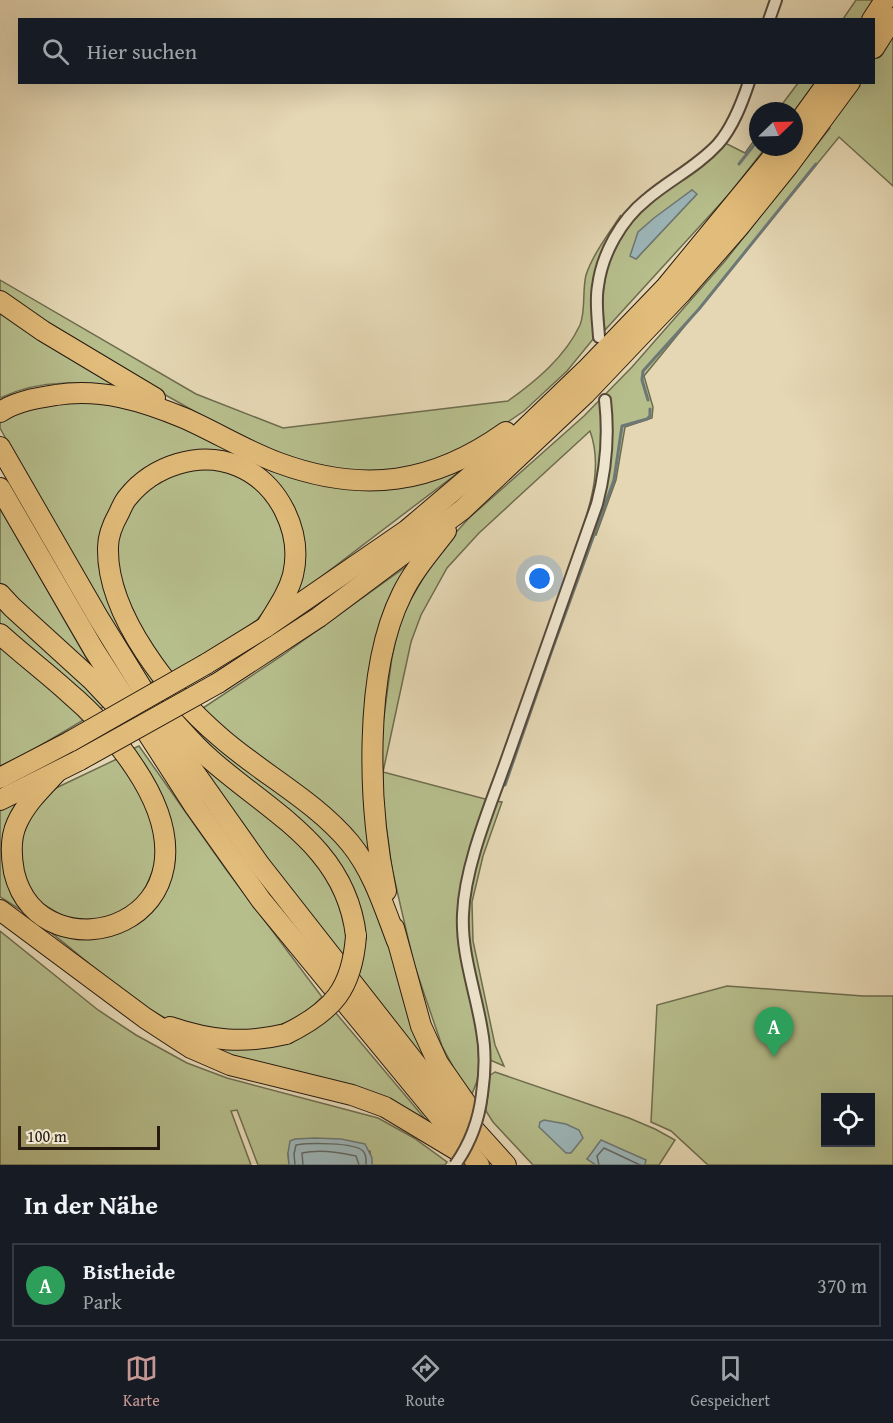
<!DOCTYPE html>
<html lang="de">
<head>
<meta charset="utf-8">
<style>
  body { margin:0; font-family:"Gentium Book Plus",serif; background:#20242c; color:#f1f3f6 }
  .controls { position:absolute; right:18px; bottom:18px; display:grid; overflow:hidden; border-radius:0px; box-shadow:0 6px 24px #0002 }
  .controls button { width:54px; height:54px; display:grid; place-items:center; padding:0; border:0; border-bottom:2px solid #363941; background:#171b24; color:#f1f3f6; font:30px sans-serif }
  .compass { position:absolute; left:749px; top:102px; width:54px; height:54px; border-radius:50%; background:#171b24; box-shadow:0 6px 24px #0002; rotate:67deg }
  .scale { position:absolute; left:18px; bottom:15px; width:142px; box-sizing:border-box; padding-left:6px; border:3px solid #26190f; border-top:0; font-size:16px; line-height:21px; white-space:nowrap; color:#26190f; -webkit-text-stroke:4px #eee5ce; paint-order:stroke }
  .you { position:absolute; left:540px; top:579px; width:21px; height:21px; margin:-15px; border:4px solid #fff; border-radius:50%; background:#1a73e8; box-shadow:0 0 0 9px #1a73e833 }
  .badge { display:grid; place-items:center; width:39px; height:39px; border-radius:50%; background:#c59692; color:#fff; font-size:20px; font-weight:700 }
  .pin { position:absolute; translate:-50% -50px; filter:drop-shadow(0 2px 3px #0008) }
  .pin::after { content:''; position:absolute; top:32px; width:21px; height:18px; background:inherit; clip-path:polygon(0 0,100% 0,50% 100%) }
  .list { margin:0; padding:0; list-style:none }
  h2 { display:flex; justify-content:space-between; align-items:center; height:78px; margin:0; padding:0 24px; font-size:26px }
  h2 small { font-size:20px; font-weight:400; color:#9ea1a6 }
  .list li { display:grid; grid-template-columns:39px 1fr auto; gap:18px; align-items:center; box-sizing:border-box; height:84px; margin:0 12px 12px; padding:0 12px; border:2px solid #363941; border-radius:0px }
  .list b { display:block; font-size:22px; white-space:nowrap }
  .list p { margin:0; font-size:20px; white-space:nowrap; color:#9ea1a6 }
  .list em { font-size:20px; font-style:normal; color:#9ea1a6 }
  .icon { flex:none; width:33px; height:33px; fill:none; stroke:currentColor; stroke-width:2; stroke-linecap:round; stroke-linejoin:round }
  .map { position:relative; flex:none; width:893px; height:1165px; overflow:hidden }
  .search { position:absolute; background:#171b24; box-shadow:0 6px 24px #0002; left:18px; right:18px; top:18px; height:66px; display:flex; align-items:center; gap:15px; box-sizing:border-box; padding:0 21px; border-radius:0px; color:#9ea1a6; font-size:22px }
  .sheet { height:174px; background:#171b24 }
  nav { display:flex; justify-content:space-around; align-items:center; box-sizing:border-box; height:84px; border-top:2px solid #363941; background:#171b24; font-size:16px; color:#9ea1a6 }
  nav a { display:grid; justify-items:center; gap:3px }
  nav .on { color:#c59692 }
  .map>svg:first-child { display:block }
</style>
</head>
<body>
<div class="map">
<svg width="893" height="1165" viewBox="0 0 893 1165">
  <rect width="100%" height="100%" fill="#e5d7b4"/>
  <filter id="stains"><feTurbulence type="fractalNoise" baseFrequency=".00333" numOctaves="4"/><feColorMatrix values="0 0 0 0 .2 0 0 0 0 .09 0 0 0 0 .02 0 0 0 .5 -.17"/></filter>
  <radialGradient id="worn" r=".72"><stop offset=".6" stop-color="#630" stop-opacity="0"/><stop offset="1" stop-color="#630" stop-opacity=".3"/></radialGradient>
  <g fill="#b6be8c" stroke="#6e6c4e" stroke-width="1.5" fill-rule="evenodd">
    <path d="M856,0h37v186l-54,-49 -195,239 9,31 -1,11 -27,9 -9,53 -20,55 -14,-5c10,-31 20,-66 8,-99l-111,102 -32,35 -26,47 -10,27 -28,130 106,28 -27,84 16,154 1,30 -2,13 -5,13 -15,-20 -15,-28 -28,-82 -22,-95 -9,-66 -1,-72 10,-74 9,-41 31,-53 18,-24 19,-21 115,-102 48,-49 93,-106 105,-133 -29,-26 -7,10 -17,-1 21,-28 76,-1v-62l-31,-1z"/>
    <path d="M758,135v12h8l-35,45 -126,138c-15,-100 52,-133 118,-188l22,11zM692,190l4,5 -60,64z"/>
    <path d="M621,215l-26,63 -1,60 -27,33 -43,40 -43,29 -46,23 -58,11 -40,-2 -41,-10 -67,-31 -120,-68 -75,-48 -34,-24v-11l196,114 87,34 225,-27c28,-20 57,-44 72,-76 6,-15 2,-34 6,-50 7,-21 23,-42 35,-60z"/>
    <path d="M0,304l128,86c-44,-9 -86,-12 -128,8z"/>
    <path d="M114,398l235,87 122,-25 -12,12 -179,136 17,-66 -46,-73 -96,-1 -50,82 54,128 -10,6 -98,-163 -51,-93v-8l25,-14z"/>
    <path d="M211,467l23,6 22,11 27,37 4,27 -3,31 -12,22 -15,19 -23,17 -63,36 -31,-47 -22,-47 -2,-43 18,-38 32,-24z"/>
    <path d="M0,508l99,172 -99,-94z"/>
    <path d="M418,558l-35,74 -6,239 -157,-145 -17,-18 80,-53z"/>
    <path d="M0,601l107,104 -11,6 -96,-84z"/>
    <path d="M0,641l87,77 -61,36 -26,12z"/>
    <path d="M192,714l134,109 47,67 54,166 -3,3 -66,-83c4,-27 8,-51 -1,-77 -13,-35 -46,-58 -73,-82 -35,-32 -71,-63 -103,-97z"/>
    <path d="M139,746l86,122 97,129c-19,20 -45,33 -72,35 -24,2 -54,-2 -76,-10 -20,-8 -37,-22 -54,-34 -40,-30 -77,-66 -120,-91v-88l25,-11 -13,28 22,84 78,18 57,-68 -39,-110z"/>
    <path d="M119,758l14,13 28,79 -19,47 -33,23 -41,-1 -29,-17 -19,-31 -1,-21 4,-25 22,-28 11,-9z"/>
    <path d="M197,760l95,69 52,68 3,46 -4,15 -76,-99z"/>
    <path d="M494,801l8,1 -19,54 -11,46 1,39 22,104 9,21 -14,-6 -21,-110 -2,-23 1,-27 5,-28z"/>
    <path d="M0,931l98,79 38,25 51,28 40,15 151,40 36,20 33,24 -2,3h-73l-2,-14 -82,2 1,12h-31l-21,-55 -6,1 20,54h-251z"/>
    <path d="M727,986l136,10h30v169h-185l-37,-34 -20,-9 6,-117zM826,1098h44v44h-44z"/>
    <path d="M335,1012l91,108 -242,-81 38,5z"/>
    <path d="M495,1072l134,46 26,11 20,11 -16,25h-14v-5l-57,-1 8,6h-63l-40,-43 -7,-11 3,-35z"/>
  </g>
  <g fill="#9cb6b9" stroke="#6d7775" stroke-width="1.5">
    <path d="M692,190l5,4 -61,65 -6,-3 8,-24 16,-14z"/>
    <path d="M544,1120l22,4 13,6 4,8 -12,15h-5l-27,-26 1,-5z"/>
    <path d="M315,1138l26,1 24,5 7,14v7h-83l-1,-12 2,-12 5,-2z"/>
    <path d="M601,1140l45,20 -1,5h-49l-9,-6z"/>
  </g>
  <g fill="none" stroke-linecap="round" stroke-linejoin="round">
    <g stroke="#616864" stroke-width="1.5">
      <path d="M295,1165l-1,-11 2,-9c12,-2 58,-3 67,6 4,4 3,9 3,14"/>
      <path d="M303,1165l-1,-12c17,-4 37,-1 54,3l3,9"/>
      <path d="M599,1165l-2,-9 7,-8 36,17"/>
    </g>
    <g stroke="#6d7775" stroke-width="3">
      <path d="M739,164l19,-24"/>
      <path d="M648,400l-6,-20 1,-9 56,-62 117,-145"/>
      <path d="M505,785l47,-135 62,-170 8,-54 25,-7 3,-3v-7"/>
    </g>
    <defs>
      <g id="street">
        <path d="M769,20l7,-20"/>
        <path d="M599,337c-1,-17 -4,-35 -1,-51 4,-32 23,-66 48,-86 23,-20 51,-33 72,-56 15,-17 24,-41 31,-62"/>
        <path d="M482,1094c3,-21 4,-42 0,-63 -6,-39 -21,-77 -19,-117 2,-51 29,-112 46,-161 29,-83 59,-166 88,-249 9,-34 12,-69 8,-104"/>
      </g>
      <g id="highway">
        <path d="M872,20l13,-20"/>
        <path d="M874,48l19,-30"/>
        <path d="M794,129l34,-47"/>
        <path d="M0,301l43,30 112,67"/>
        <path d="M0,412c17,-11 37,-14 56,-17 45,-7 87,6 128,23 32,14 62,33 95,45 85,31 154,21 227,-31"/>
        <path d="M0,447l98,170 92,149 70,99 163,208 83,92"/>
        <path d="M0,488l94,162 101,157 66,93 218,265"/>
        <path d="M0,594l12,13 79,72 33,35"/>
        <path d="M266,627c10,-17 22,-33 27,-52 10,-43 -14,-92 -55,-109 -39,-16 -85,0 -110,31 -4,4 -6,10 -9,16 -5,9 -11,23 -11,34 -2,68 63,148 112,190 42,37 94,63 130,106 23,28 34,64 47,98"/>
        <path d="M0,634c22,20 47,39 69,59 25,21 48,48 66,75 105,157 -95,215 -121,104 -3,-16 -4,-34 3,-49 9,-20 25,-35 39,-50"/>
        <path d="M206,664l60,-37 141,-97 106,-90 75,-72 77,-80 116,-141"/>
        <path d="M218,683l101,-66 143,-107 123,-116 97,-102 56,-64 50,-62 62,-84"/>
        <path d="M175,723c11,12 22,25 35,36 61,54 136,88 146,177"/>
        <path d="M0,778l71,-37"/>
        <path d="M0,800l80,-40"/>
        <path d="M386,891c-18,-84 -23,-219 16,-297 11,-23 28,-42 44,-63"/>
        <path d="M0,910l145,108 46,30 39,17 122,30 33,12 75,45"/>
        <path d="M394,928l27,98 17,37 34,49"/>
        <path d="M170,1027c41,14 74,17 116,7"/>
      </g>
    </defs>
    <use href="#street" stroke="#564838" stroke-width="14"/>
    <use href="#highway" stroke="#26190f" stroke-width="22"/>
    <use href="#street" stroke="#eee5ce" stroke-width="10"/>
    <use href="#highway" stroke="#e2bc7a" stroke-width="20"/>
    <defs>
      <path id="street-bridge" d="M455,1165c15,-21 24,-45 27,-71"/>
      <g id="highway-bridge">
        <path d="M71,741l135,-77"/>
        <path d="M80,760l138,-77"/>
        <path d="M286,1034c47,-23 66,-45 70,-98"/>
      </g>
    </defs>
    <use href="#street-bridge" stroke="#564838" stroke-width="14" stroke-linecap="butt"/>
    <use href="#highway-bridge" stroke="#26190f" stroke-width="22" stroke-linecap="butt"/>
    <use href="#street-bridge" stroke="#eee5ce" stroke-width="10"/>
    <use href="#highway-bridge" stroke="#e2bc7a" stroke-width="20"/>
  </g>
  <rect width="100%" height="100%" filter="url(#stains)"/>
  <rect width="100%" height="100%" fill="url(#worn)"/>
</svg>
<div class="controls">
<button><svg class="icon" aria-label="locate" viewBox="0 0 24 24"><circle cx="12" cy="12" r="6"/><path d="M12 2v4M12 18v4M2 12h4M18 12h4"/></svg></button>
</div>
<svg class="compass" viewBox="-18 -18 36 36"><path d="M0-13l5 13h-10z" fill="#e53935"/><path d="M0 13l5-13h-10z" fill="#9ea1a6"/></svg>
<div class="scale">100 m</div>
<div class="you"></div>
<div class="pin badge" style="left:774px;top:1057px;background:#2e9e5b">A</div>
<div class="search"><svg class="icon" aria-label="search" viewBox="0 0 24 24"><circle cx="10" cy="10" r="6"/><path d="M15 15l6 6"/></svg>Hier suchen</div>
</div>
<section class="sheet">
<h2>In der Nähe<small></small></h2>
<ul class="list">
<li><span class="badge" style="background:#2e9e5b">A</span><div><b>Bistheide</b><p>Park</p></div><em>370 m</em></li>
</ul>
</section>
<nav>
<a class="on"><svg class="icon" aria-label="map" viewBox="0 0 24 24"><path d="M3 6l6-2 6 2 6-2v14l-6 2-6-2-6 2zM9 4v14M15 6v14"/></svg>Karte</a>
<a><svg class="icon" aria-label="directions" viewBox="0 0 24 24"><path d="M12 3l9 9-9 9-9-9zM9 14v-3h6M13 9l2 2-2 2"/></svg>Route</a>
<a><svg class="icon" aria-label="saved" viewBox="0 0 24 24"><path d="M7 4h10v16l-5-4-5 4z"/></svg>Gespeichert</a>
</nav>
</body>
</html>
